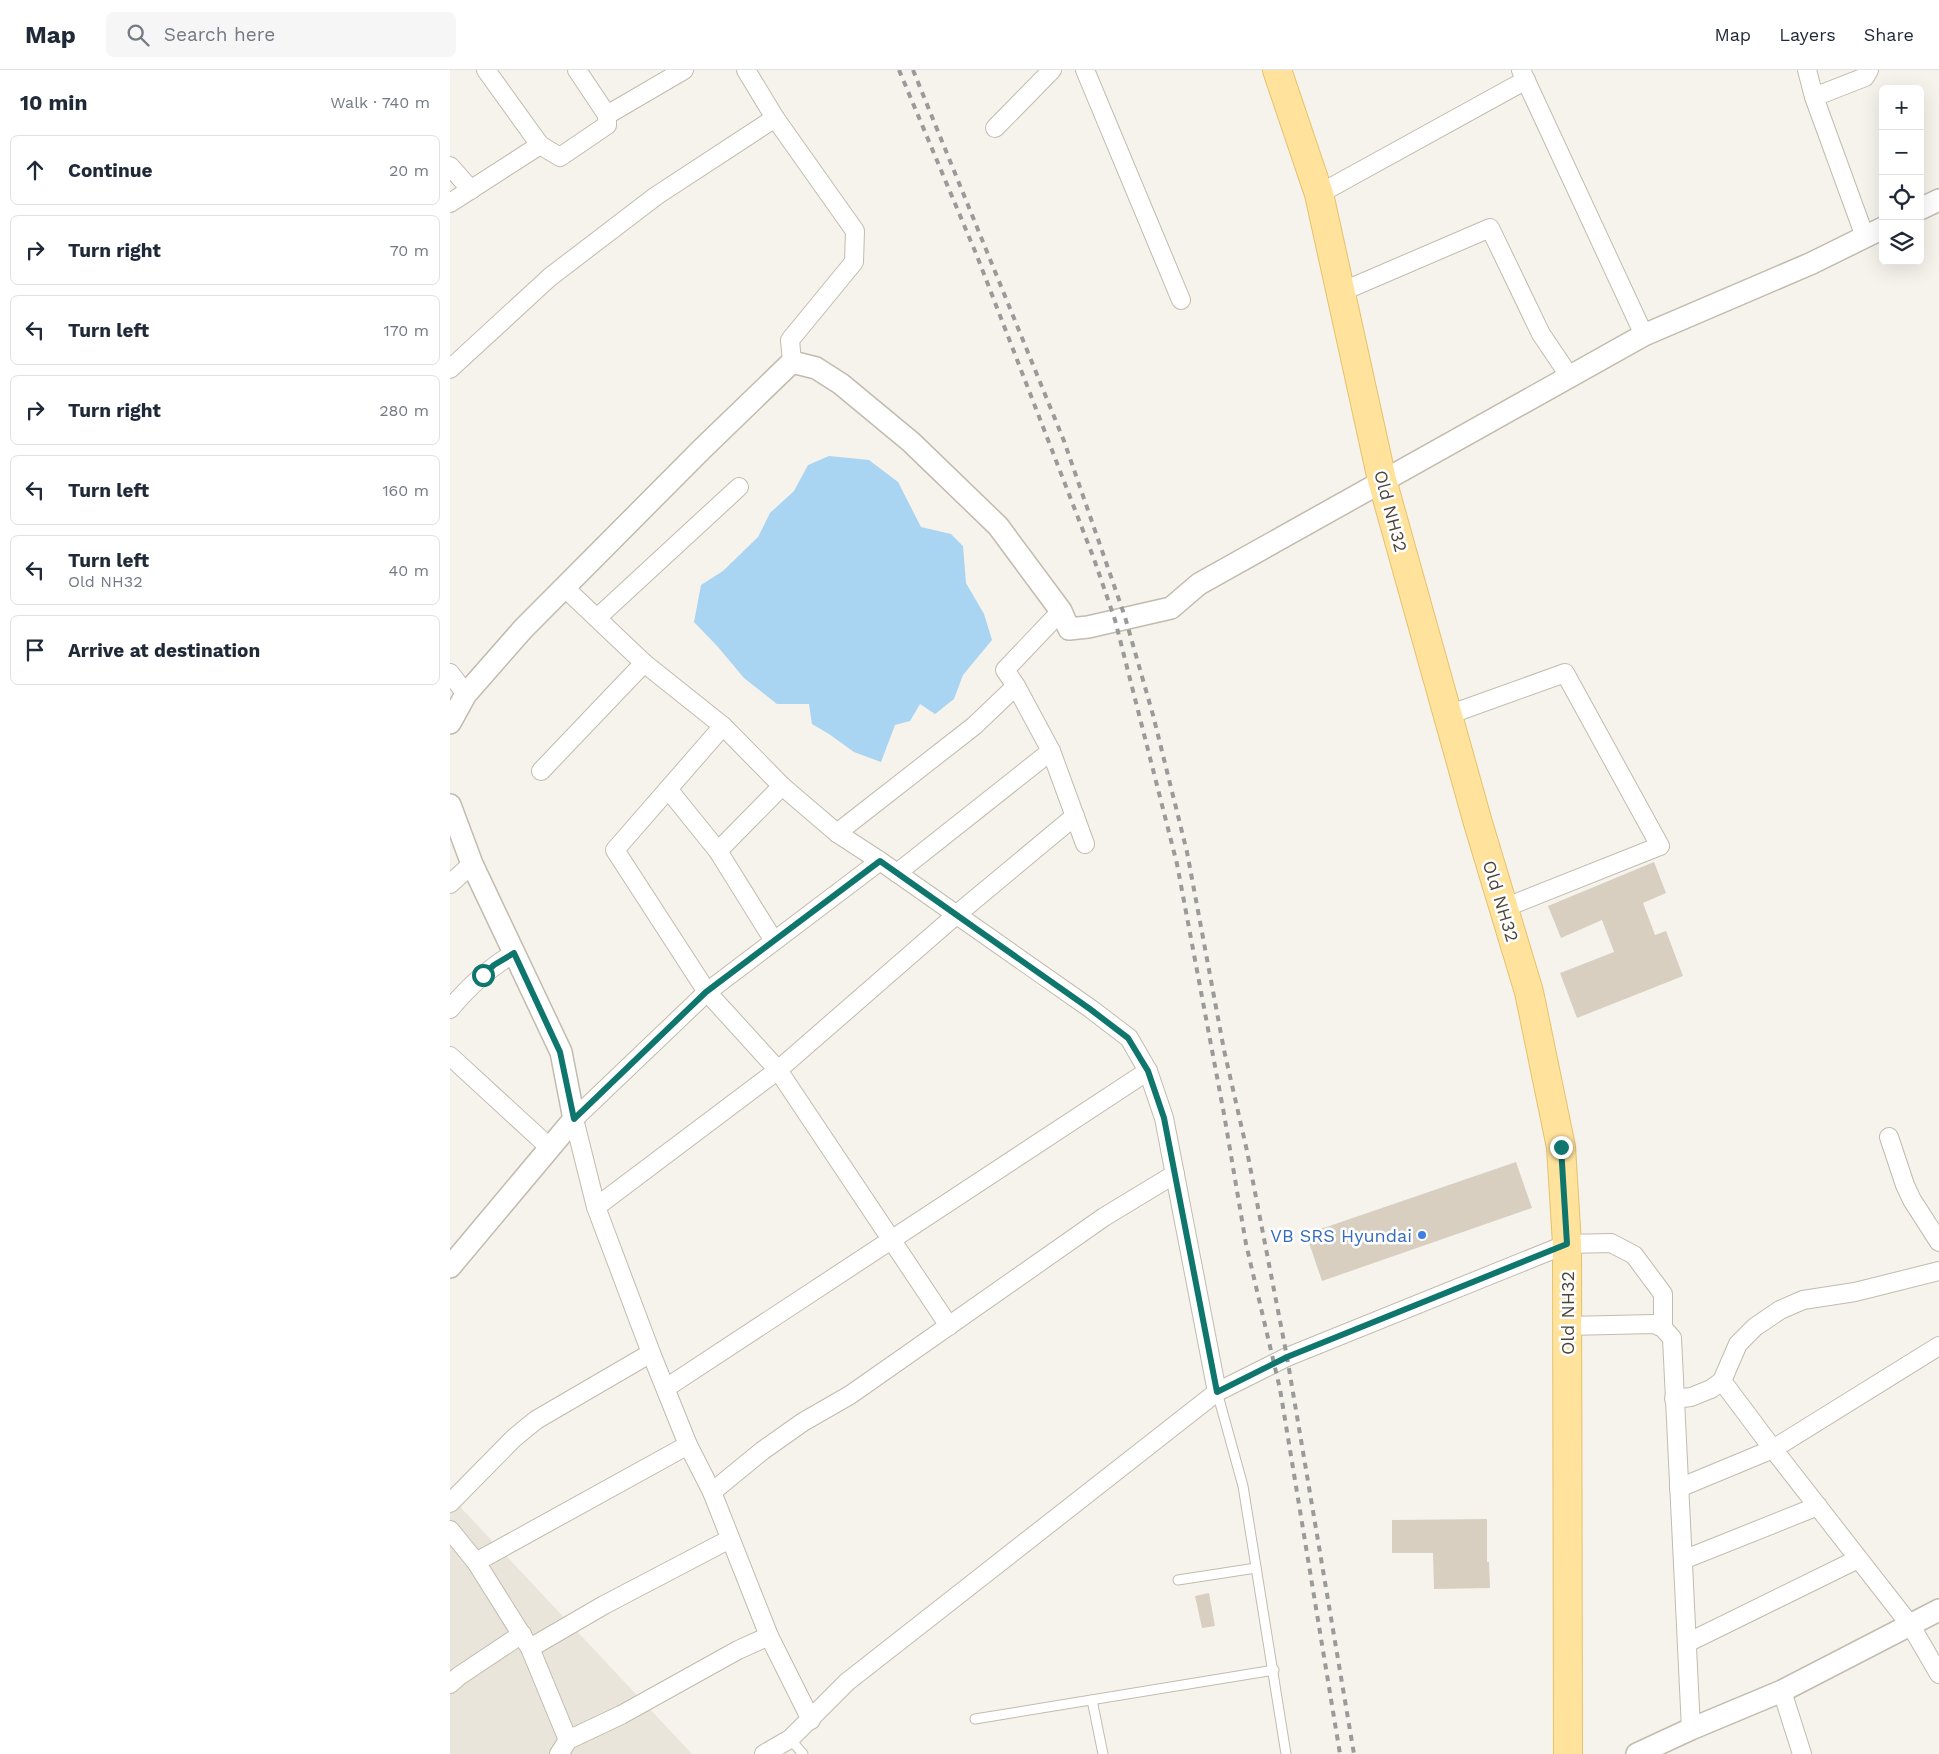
<!DOCTYPE html>
<html lang="en">
<head>
<meta charset="utf-8">
<style>
  body { margin:0; font-family:"Work Sans",sans-serif; background:#f6f6f7; color:#1f2937 }
  .controls { position:absolute; right:15px; top:15px; display:grid; overflow:hidden; border-radius:8px; box-shadow:0 5px 20px #0002 }
  .controls button { width:45px; height:45px; display:grid; place-items:center; padding:0; border:0; border-bottom:1px solid #e0e1e3; background:#fff; color:#1f2937; font:25px sans-serif }
  .stop { position:absolute; width:15px; height:15px; margin:-11px; border:4px solid #0f766e; border-radius:50%; background:#fff }
  .stop.end { background:#0f766e; border-color:#fff; box-shadow:0 1px 5px #0008 }
  .list { margin:0; padding:0; list-style:none }
  h2 { display:flex; justify-content:space-between; align-items:center; height:65px; margin:0; padding:0 20px; font-size:21px }
  h2 small { font-size:16px; font-weight:400; color:#747a83 }
  .list li { display:grid; grid-template-columns:32px 1fr auto; gap:15px; align-items:center; box-sizing:border-box; height:70px; margin:0 10px 10px; padding:0 10px; border:1px solid #e0e1e3; border-radius:8px }
  .list b { display:block; font-size:19px; white-space:nowrap }
  .list p { margin:0; font-size:16px; white-space:nowrap; color:#747a83 }
  .list em { font-size:16px; font-style:normal; color:#747a83 }
  .icon { flex:none; width:28px; height:28px; fill:none; stroke:currentColor; stroke-width:2; stroke-linecap:round; stroke-linejoin:round }
  .map { position:relative; flex:none; width:1489px; height:1684px; overflow:hidden }
  header { display:flex; align-items:center; gap:30px; box-sizing:border-box; height:70px; padding:0 25px; background:#fff; border-bottom:1px solid #e0e1e3 }
  header strong { font-size:24px }
  nav { display:flex; gap:28px; margin-inline-start:auto; font-size:18px }
  .search { width:350px; height:45px; background:#f6f6f7; display:flex; align-items:center; gap:12px; box-sizing:border-box; padding:0 18px; border-radius:8px; color:#747a83; font-size:19px }
  main { display:flex }
  aside { flex:1; background:#fff }
  .map>svg:first-child { display:block }
</style>
</head>
<body>
<header>
<strong>Map</strong>
<div class="search"><svg class="icon" aria-label="search" viewBox="0 0 24 24"><circle cx="10" cy="10" r="6"/><path d="M15 15l6 6"/></svg>Search here</div>
<nav><a>Map</a><a>Layers</a><a>Share</a></nav>
</header>
<main>
<aside>
<h2>10 min<small>Walk · 740 m</small></h2>
<ul class="list">
<li><svg class="icon" aria-label="ahead" viewBox="0 0 24 24"><path d="M12 20V5M6 11l6-6 6 6"/></svg><div><b>Continue</b></div><em>20 m</em></li>
<li><svg class="icon" aria-label="right" viewBox="0 0 24 24"><path d="M7 20v-9h11M14 6l5 5-5 5"/></svg><div><b>Turn right</b></div><em>70 m</em></li>
<li><svg class="icon" aria-label="left" viewBox="0 0 24 24"><path d="M17 20v-9H6M10 6l-5 5 5 5"/></svg><div><b>Turn left</b></div><em>170 m</em></li>
<li><svg class="icon" aria-label="right" viewBox="0 0 24 24"><path d="M7 20v-9h11M14 6l5 5-5 5"/></svg><div><b>Turn right</b></div><em>280 m</em></li>
<li><svg class="icon" aria-label="left" viewBox="0 0 24 24"><path d="M17 20v-9H6M10 6l-5 5 5 5"/></svg><div><b>Turn left</b></div><em>160 m</em></li>
<li><svg class="icon" aria-label="left" viewBox="0 0 24 24"><path d="M17 20v-9H6M10 6l-5 5 5 5"/></svg><div><b>Turn left</b><p>Old NH32</p></div><em>40 m</em></li>
<li><svg class="icon" aria-label="arrive" viewBox="0 0 24 24"><path d="M6 21V4h12l-3 4 3 4H6"/></svg><div><b>Arrive at destination</b></div></li>
</ul>
</aside>
<div class="map">
<svg width="1489" height="1684" viewBox="0 0 1489 1684">
  <rect width="100%" height="100%" fill="#f6f3ec"/>
  <path fill="#eae5da" d="M0,1426l242,258h-242z"/>
  <path fill="#a9d4f2" d="M379,386l40,4 29,22 23,45 30,7 12,12 3,37 18,31 8,26 -29,35 -9,24 -19,15 -15,-10 -10,17 -15,4 -14,37 -27,-10 -25,-18 -17,-10 -3,-20h-32l-33,-26 -26,-31 -24,-25 7,-37 22,-14 35,-34 12,-24 24,-22 14,-26z"/>
  <g fill="#d8cfc1">
    <path d="M1204,792l12,31 -23,10 12,32 11,-4 17,45 -106,42 -17,-45 54,-21 -12,-32 -41,18 -13,-32z"/>
    <path d="M1066,1092l16,46 -210,73 -16,-47z"/>
    <path d="M1037,1449v43h2l1,26 -56,1 -1,-36h-41v-33z"/>
    <path d="M759,1523l6,33 -13,2 -7,-32z"/>
  </g>
  <g fill="none" stroke-linecap="round" stroke-linejoin="round">
    <defs>
      <g id="service">
        <path d="M767,1322l26,94 43,268"/>
        <path d="M728,1510l78,-12"/>
        <path d="M642,1630l11,54"/>
        <path d="M525,1649l299,-49"/>
        <path d="M340,1669l13,15"/>
      </g>
      <g id="minor">
        <path d="M127,0l30,45 77,-45"/>
        <path d="M296,0l29,48"/>
        <path d="M635,0l96,230"/>
        <path d="M1071,0l123,265"/>
        <path d="M1357,0l7,27 51,140"/>
        <path d="M1364,27l51,-20 4,-7"/>
        <path d="M545,58l57,-58"/>
        <path d="M90,75l20,12 47,-32v-10"/>
        <path d="M0,96l21,24"/>
        <path d="M869,124l207,-114"/>
        <path d="M0,133l90,-58 -54,-75"/>
        <path d="M891,222l149,-64 51,106 29,43"/>
        <path d="M0,299l100,-92 106,-81 119,-78 80,113 -1,31 -64,78 2,22"/>
        <path d="M114,517l80,76 79,63 59,60 55,47 43,28 211,148 38,29 19,33 16,47 53,274 -370,290 -57,57 -26,15"/>
        <path d="M147,548l142,-131"/>
        <path d="M0,603l16,21"/>
        <path d="M566,616l35,65 34,93"/>
        <path d="M998,645l117,-42 95,173 -156,62"/>
        <path d="M273,656l-108,124 92,142 71,78 171,256"/>
        <path d="M91,701l103,-108"/>
        <path d="M218,719l50,62"/>
        <path d="M387,763l137,-107 42,-40 -11,-16 56,-59"/>
        <path d="M447,803l154,-122"/>
        <path d="M0,814l22,-20"/>
        <path d="M324,871l-56,-90 64,-65"/>
        <path d="M0,939c18,-22 39,-41 64,-56"/>
        <path d="M0,986l99,91"/>
        <path d="M1439,1067l16,48 7,15 27,42"/>
        <path d="M146,1137l182,-137 178,-155 119,-99"/>
        <path d="M1117,1256l87,-2 9,4 9,10 19,391"/>
        <path d="M1272,1311l51,68 138,177 28,48"/>
        <path d="M216,1318l482,-317"/>
        <path d="M767,1322l70,-35 280,-113 44,-1 23,12 29,39v34"/>
        <path d="M1224,1329l17,-2 20,-8 11,-8 16,-37 17,-17 25,-17 23,-10 52,-8 84,-21"/>
        <path d="M1229,1418l94,-39 166,-103"/>
        <path d="M262,1422l50,-41 41,-29 47,-27 254,-178 71,-43"/>
        <path d="M0,1433l64,-65 22,-18 115,-67"/>
        <path d="M0,1460l26,32 54,86 38,92"/>
        <path d="M1233,1490l135,-54"/>
        <path d="M26,1492l212,-117"/>
        <path d="M1237,1573l171,-84"/>
        <path d="M80,1578l74,-43 126,-66"/>
        <path d="M0,1614l9,-8 63,-42"/>
        <path d="M1332,1621l20,63"/>
        <path d="M361,1650l-42,-84 -57,-144 -24,-47 -37,-92 -55,-146 -22,-88 133,-127 173,-131"/>
        <path d="M109,1684l9,-14 53,-25 117,-65 31,-14"/>
      </g>
      <g id="tertiary">
        <path d="M1470,139l19,-9"/>
        <path d="M0,653l16,-29 57,-65 179,-180 90,-87 24,6 25,16 70,58 87,84 63,85 8,18 19,-2 83,-19 28,-24 445,-249 168,-72 71,-35"/>
        <path d="M0,735l22,59 89,188 13,67 -124,148"/>
        <path d="M1187,1684l54,-25 91,-38 157,-81"/>
      </g>
      <path id="primary" d="M827,0l42,124 63,286 96,343 51,169 32,155 6,97 1,510"/>
    </defs>
    <use href="#service" stroke="#c2bbae" stroke-width="11"/>
    <use href="#minor" stroke="#c2bbae" stroke-width="20"/>
    <use href="#tertiary" stroke="#c2bbae" stroke-width="24"/>
    <use href="#primary" stroke="#e6c16a" stroke-width="30"/>
    <use href="#service" stroke="#fff" stroke-width="9"/>
    <use href="#minor" stroke="#fff" stroke-width="18"/>
    <use href="#tertiary" stroke="#fff" stroke-width="21"/>
    <use href="#primary" stroke="#ffe39c" stroke-width="28"/>
    <g stroke="#9a9a9a" stroke-width="4" stroke-dasharray="6 6" stroke-linecap="butt">
      <path d="M449,0l78,186 117,303 21,61 62,244 47,250 22,130 34,145 60,365"/>
      <path d="M463,0l151,371 61,176 28,98 34,137 37,198 23,101 40,206 67,397"/>
    </g>
  </g>
  <g fill="none" stroke-linecap="round" stroke-linejoin="round">
    <path stroke="#0f766e" stroke-width="6" d="M33,905l11,-10 20,-12 46,99 14,67 132,-127 174,-131 210,148 38,29 20,33 16,47 53,274 70,-35 280,-113 -6,-97"/>
  </g>
  <circle fill="#3f7fe0" stroke="#fff" stroke-width="2" cx="972" cy="1165" r="5"/>
  <g text-anchor="middle" dominant-baseline="central" stroke-width="5" stroke-linejoin="round" paint-order="stroke">
    <g font-size="18" fill="#4b4439" stroke="#fff">
      <text transform="translate(941 441) rotate(75)">Old NH32</text>
      <text transform="translate(1051 831) rotate(73)">Old NH32</text>
      <text transform="translate(1117 1243) rotate(-90)">Old NH32</text>
    </g>
    <g font-size="18" fill="#366cbe" stroke="#fff" text-anchor="end">
      <text x="962" y="1165">VB SRS Hyundai</text>
    </g>
  </g>
</svg>
<div class="controls">
<button>+</button>
<button>−</button>
<button><svg class="icon" aria-label="locate" viewBox="0 0 24 24"><circle cx="12" cy="12" r="6"/><path d="M12 2v4M12 18v4M2 12h4M18 12h4"/></svg></button>
<button><svg class="icon" aria-label="layers" viewBox="0 0 24 24"><path d="M12 4l9 5-9 5-9-5zM3 14l9 5 9-5"/></svg></button>
</div>
<div class="stop" style="left:33px;top:905px"></div>
<div class="stop end" style="left:1111px;top:1077px"></div>
</div>
</main>
</body>
</html>
